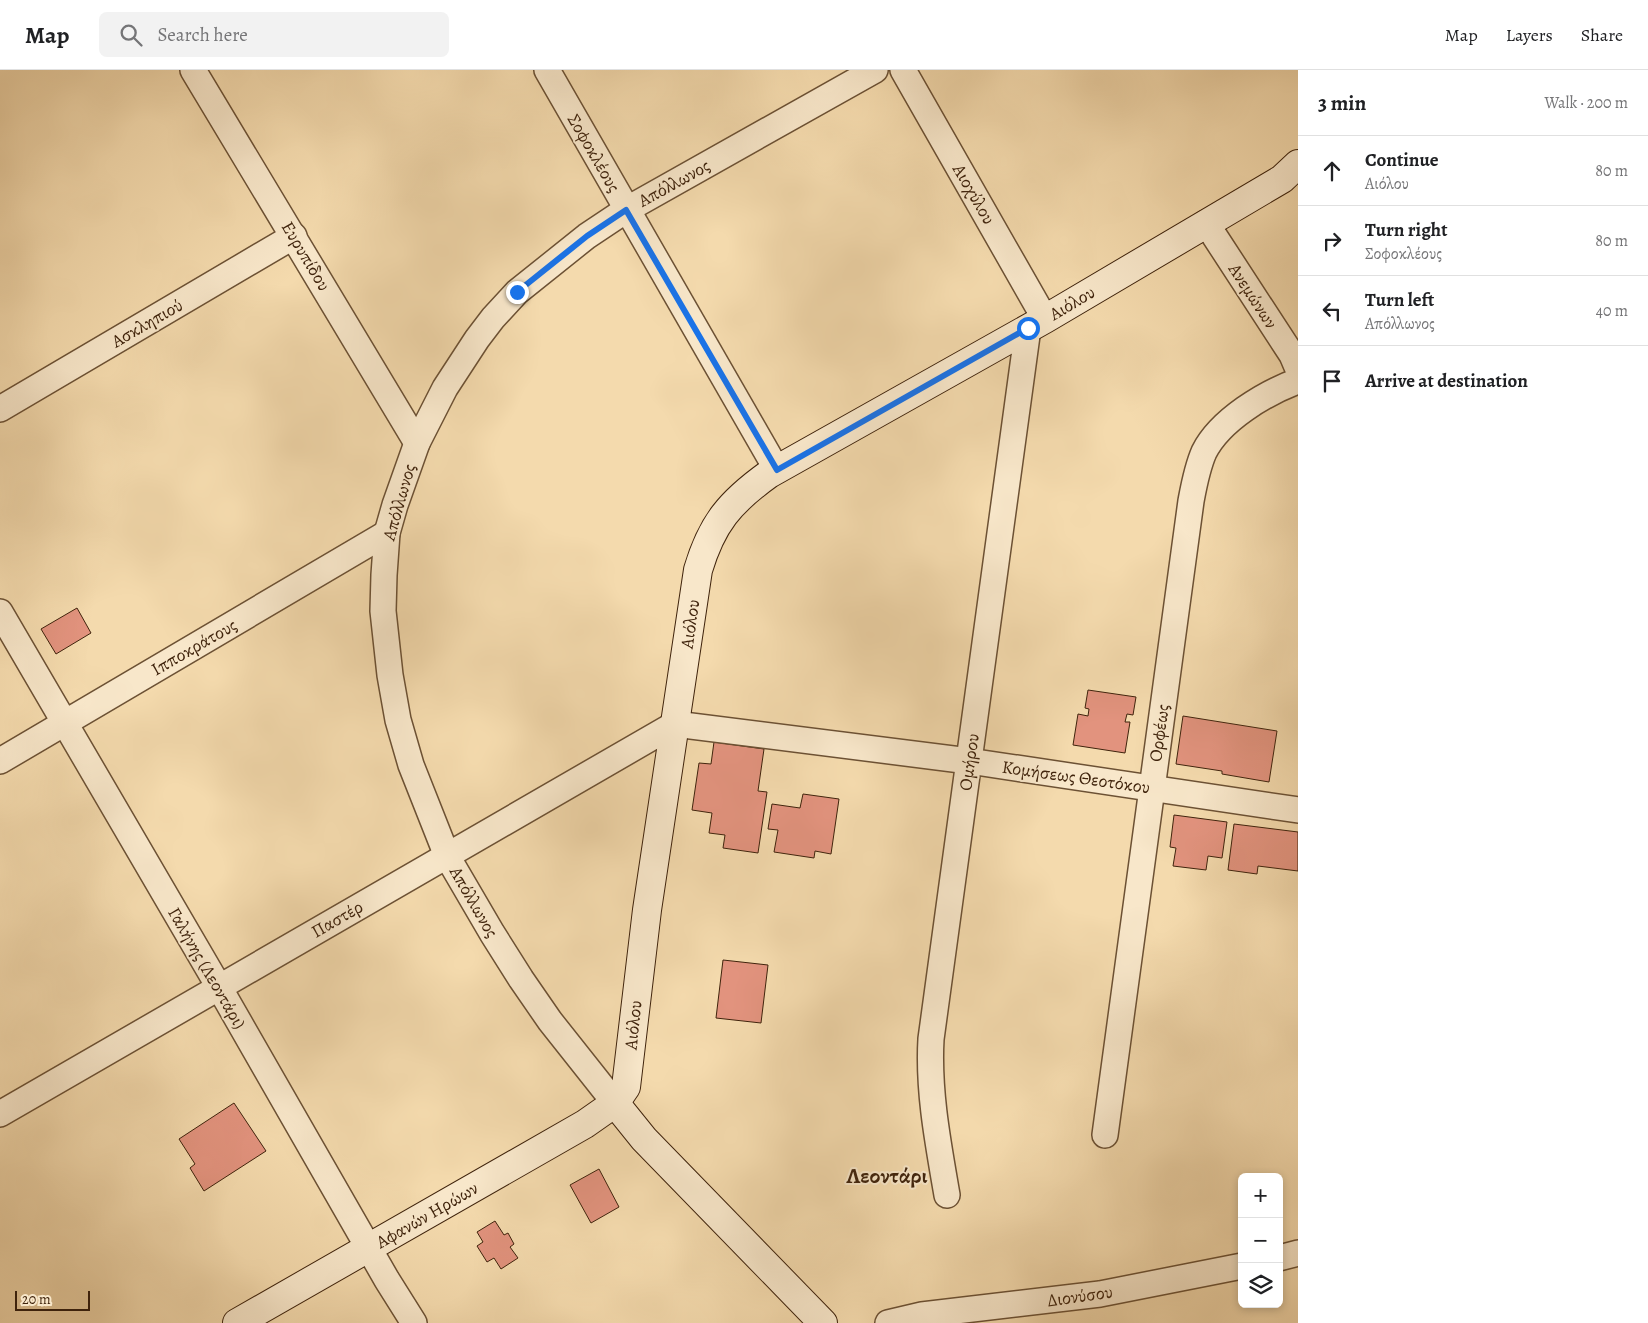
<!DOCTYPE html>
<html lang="en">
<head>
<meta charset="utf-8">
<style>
  body { margin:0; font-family:Alegreya,serif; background:#f2f2f2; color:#202124 }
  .controls { position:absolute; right:15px; bottom:15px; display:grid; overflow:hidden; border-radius:8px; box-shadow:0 2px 8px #0003 }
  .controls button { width:45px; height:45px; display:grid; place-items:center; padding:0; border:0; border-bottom:1px solid #e0e0e0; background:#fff; color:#202124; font:25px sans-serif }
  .scale { position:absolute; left:15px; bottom:12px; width:75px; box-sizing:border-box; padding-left:5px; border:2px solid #3f230c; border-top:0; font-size:14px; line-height:18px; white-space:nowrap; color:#3f230c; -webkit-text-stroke:4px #f8e7ca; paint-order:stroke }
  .stop { position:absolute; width:15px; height:15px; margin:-11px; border:4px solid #1a73e8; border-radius:50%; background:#fff }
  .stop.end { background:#1a73e8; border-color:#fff; box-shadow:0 1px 5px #0008 }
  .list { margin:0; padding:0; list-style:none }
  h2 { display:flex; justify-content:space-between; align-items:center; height:65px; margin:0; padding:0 20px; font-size:21px }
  h2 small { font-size:16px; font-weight:400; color:#757577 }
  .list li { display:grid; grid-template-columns:32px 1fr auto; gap:15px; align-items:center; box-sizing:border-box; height:70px; padding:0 20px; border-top:1px solid #e0e0e0 }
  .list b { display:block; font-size:19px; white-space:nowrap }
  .list p { margin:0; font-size:16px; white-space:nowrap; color:#757577 }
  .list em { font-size:16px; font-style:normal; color:#757577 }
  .icon { flex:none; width:28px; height:28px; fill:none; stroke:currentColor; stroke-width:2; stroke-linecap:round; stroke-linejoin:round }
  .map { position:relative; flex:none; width:1298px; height:1253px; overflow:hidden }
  header { display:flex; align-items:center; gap:30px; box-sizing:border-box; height:70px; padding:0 25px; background:#fff; border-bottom:1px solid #e0e0e0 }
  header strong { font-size:24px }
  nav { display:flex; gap:28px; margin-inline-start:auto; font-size:18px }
  .search { width:350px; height:45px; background:#f2f2f2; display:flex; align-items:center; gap:12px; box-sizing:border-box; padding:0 18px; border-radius:8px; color:#757577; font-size:19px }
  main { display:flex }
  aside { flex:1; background:#fff }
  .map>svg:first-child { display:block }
</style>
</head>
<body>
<header>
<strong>Map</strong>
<div class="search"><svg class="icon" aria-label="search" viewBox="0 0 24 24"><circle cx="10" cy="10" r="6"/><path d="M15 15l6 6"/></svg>Search here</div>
<nav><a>Map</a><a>Layers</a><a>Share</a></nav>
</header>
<main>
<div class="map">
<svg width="1298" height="1253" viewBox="0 0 1298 1253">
  <rect width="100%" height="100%" fill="#f4daad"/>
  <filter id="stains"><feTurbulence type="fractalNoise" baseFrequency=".004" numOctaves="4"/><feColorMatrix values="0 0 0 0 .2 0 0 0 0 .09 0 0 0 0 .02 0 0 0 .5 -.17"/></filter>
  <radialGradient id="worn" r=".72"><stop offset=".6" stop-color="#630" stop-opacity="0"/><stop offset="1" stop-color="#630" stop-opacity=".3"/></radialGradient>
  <g fill="#e2937e" stroke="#3f230c">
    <path d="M77,538l14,25 -35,21 -15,-25z"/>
    <path d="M1088,620l48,7 -3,18 -6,-1 -2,8h5l-5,31 -52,-8 5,-31 10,2 1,-7 -4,-1z"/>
    <path d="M1183,646l94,15 -8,51 -47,-8v-3l-46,-7z"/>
    <path d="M714,672l50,7 -6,42 9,1 -9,61 -35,-5 2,-13 -16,-2 3,-20 -20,-3 7,-47 12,1z"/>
    <path d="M803,724l36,5 -8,55 -16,-3 -1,7 -40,-6 4,-22 -10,-1 4,-25 28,4z"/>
    <path d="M1174,745l53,7 -5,36 -14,-2 -2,14 -33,-4 3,-18 -6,-1z"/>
    <path d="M1234,754l64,8v39l-40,-5 -1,8 -29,-4z"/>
    <path d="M723,890l45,5 -7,58 -45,-5z"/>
    <path d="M234,1033l32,48 -62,40 -14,-23 5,-4 -16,-25z"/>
    <path d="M599,1099l20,38 -28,16 -21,-38z"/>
    <path d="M495,1151l9,14 4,-2 6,11 -4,3 8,11 -17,11 -7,-11 -7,4 -10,-16 6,-4 -6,-10z"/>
  </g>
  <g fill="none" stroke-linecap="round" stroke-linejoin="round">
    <defs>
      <g id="street">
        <path d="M193,0l224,373"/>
        <path d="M547,0l230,400"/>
        <path d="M903,0l142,249"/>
        <path d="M1206,153l86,132 6,14"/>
        <path d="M0,339l294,-173"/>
        <path d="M0,542l219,375 168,293 27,43"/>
        <path d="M0,691l387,-228"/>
        <path d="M615,1033l-65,-82 -29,-42 -29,-46 -45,-77 -36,-91 -13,-45 -8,-45 -7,-64 1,-36 3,-42 8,-28 22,-62 28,-55 32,-49 16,-21 24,-26 70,-56 39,-26 249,-140"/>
        <path d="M0,1044l675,-390 294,37 329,49"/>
        <path d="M1105,1065l86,-634c3,-16 6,-33 13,-49 16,-32 61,-59 94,-71"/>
        <path d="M947,1125c-9,-52 -19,-104 -16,-156l97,-711"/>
        <path d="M1279,1188l19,-5"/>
        <path d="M888,1253l34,-8 178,-21 142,-28"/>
      </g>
      <g id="secondary">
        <path d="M615,1033l29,36 179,184"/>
        <path d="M237,1253l348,-199 30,-21 11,-16 21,-177 51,-340c14,-47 32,-68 71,-96l276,-155 237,-140 16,-15"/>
      </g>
    </defs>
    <use href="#street" stroke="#6c5134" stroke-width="28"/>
    <use href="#secondary" stroke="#3f230c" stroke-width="30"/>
    <use href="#street" stroke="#f8e7ca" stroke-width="25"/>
    <use href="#secondary" stroke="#f8e7ca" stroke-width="28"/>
  </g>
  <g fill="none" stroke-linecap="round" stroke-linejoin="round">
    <path stroke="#1a73e8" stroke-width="6" d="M517,222l70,-56 39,-26 151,260 251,-142"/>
  </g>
  <g text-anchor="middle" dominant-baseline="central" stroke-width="4" stroke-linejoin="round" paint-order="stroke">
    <g font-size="18" fill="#3f230c" stroke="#f8e7ca">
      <text transform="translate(594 83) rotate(60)">Σοφοκλέους</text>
      <text transform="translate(674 113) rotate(-29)">Απόλλωνος</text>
      <text transform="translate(974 124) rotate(60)">Αιοχύλου</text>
      <text transform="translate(306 186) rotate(59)">Ευρυπίδου</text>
      <text transform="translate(1253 226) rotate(57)">Ανεμώνων</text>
      <text transform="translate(1072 233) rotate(-31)">Αιόλου</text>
      <text transform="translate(147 253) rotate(-30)">Ασκληπιού</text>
      <text transform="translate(399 432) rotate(-74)">Απόλλωνος</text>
      <text transform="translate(690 554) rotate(-82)">Αιόλου</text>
      <text transform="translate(194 577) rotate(-30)">Ιπποκράτους</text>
      <text transform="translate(1159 663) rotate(-82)">Ορφέως</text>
      <text transform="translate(969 692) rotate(-82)">Ομήρου</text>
      <text transform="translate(1076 707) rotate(8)">Κομήσεως Θεοτόκου</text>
      <text transform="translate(474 832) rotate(60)">Απόλλωνος</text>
      <text transform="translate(337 849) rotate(-30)">Παστέρ</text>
      <text transform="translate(207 898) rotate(60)">Γαλήνης (Λεοντάρι)</text>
      <text transform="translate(633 955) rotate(-84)">Αιόλου</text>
      <text transform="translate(427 1145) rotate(-30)">Αφανών Ηρώων</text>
      <text transform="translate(1080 1226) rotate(-8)">Διονύσου</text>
    </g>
    <g font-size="22" font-weight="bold" fill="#3f230c" stroke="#f8e7ca">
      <text x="887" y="1106">Λεοντάρι</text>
    </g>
  </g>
  <rect width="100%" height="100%" filter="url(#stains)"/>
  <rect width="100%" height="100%" fill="url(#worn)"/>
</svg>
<div class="controls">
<button>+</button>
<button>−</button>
<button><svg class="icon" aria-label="layers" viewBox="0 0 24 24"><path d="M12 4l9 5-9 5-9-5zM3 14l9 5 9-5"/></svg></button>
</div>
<div class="scale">20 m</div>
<div class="stop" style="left:1028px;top:258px"></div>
<div class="stop end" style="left:517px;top:222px"></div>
</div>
<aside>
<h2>3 min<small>Walk · 200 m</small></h2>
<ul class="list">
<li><svg class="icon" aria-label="ahead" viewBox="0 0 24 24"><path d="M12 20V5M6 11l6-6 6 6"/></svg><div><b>Continue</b><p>Αιόλου</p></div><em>80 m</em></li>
<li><svg class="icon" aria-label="right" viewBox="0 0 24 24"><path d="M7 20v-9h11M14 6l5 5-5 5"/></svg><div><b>Turn right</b><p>Σοφοκλέους</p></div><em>80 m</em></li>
<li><svg class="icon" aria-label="left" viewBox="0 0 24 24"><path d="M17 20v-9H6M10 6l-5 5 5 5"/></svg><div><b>Turn left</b><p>Απόλλωνος</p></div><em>40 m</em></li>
<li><svg class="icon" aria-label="arrive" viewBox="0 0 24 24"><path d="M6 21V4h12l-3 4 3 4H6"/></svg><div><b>Arrive at destination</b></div></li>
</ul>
</aside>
</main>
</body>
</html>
